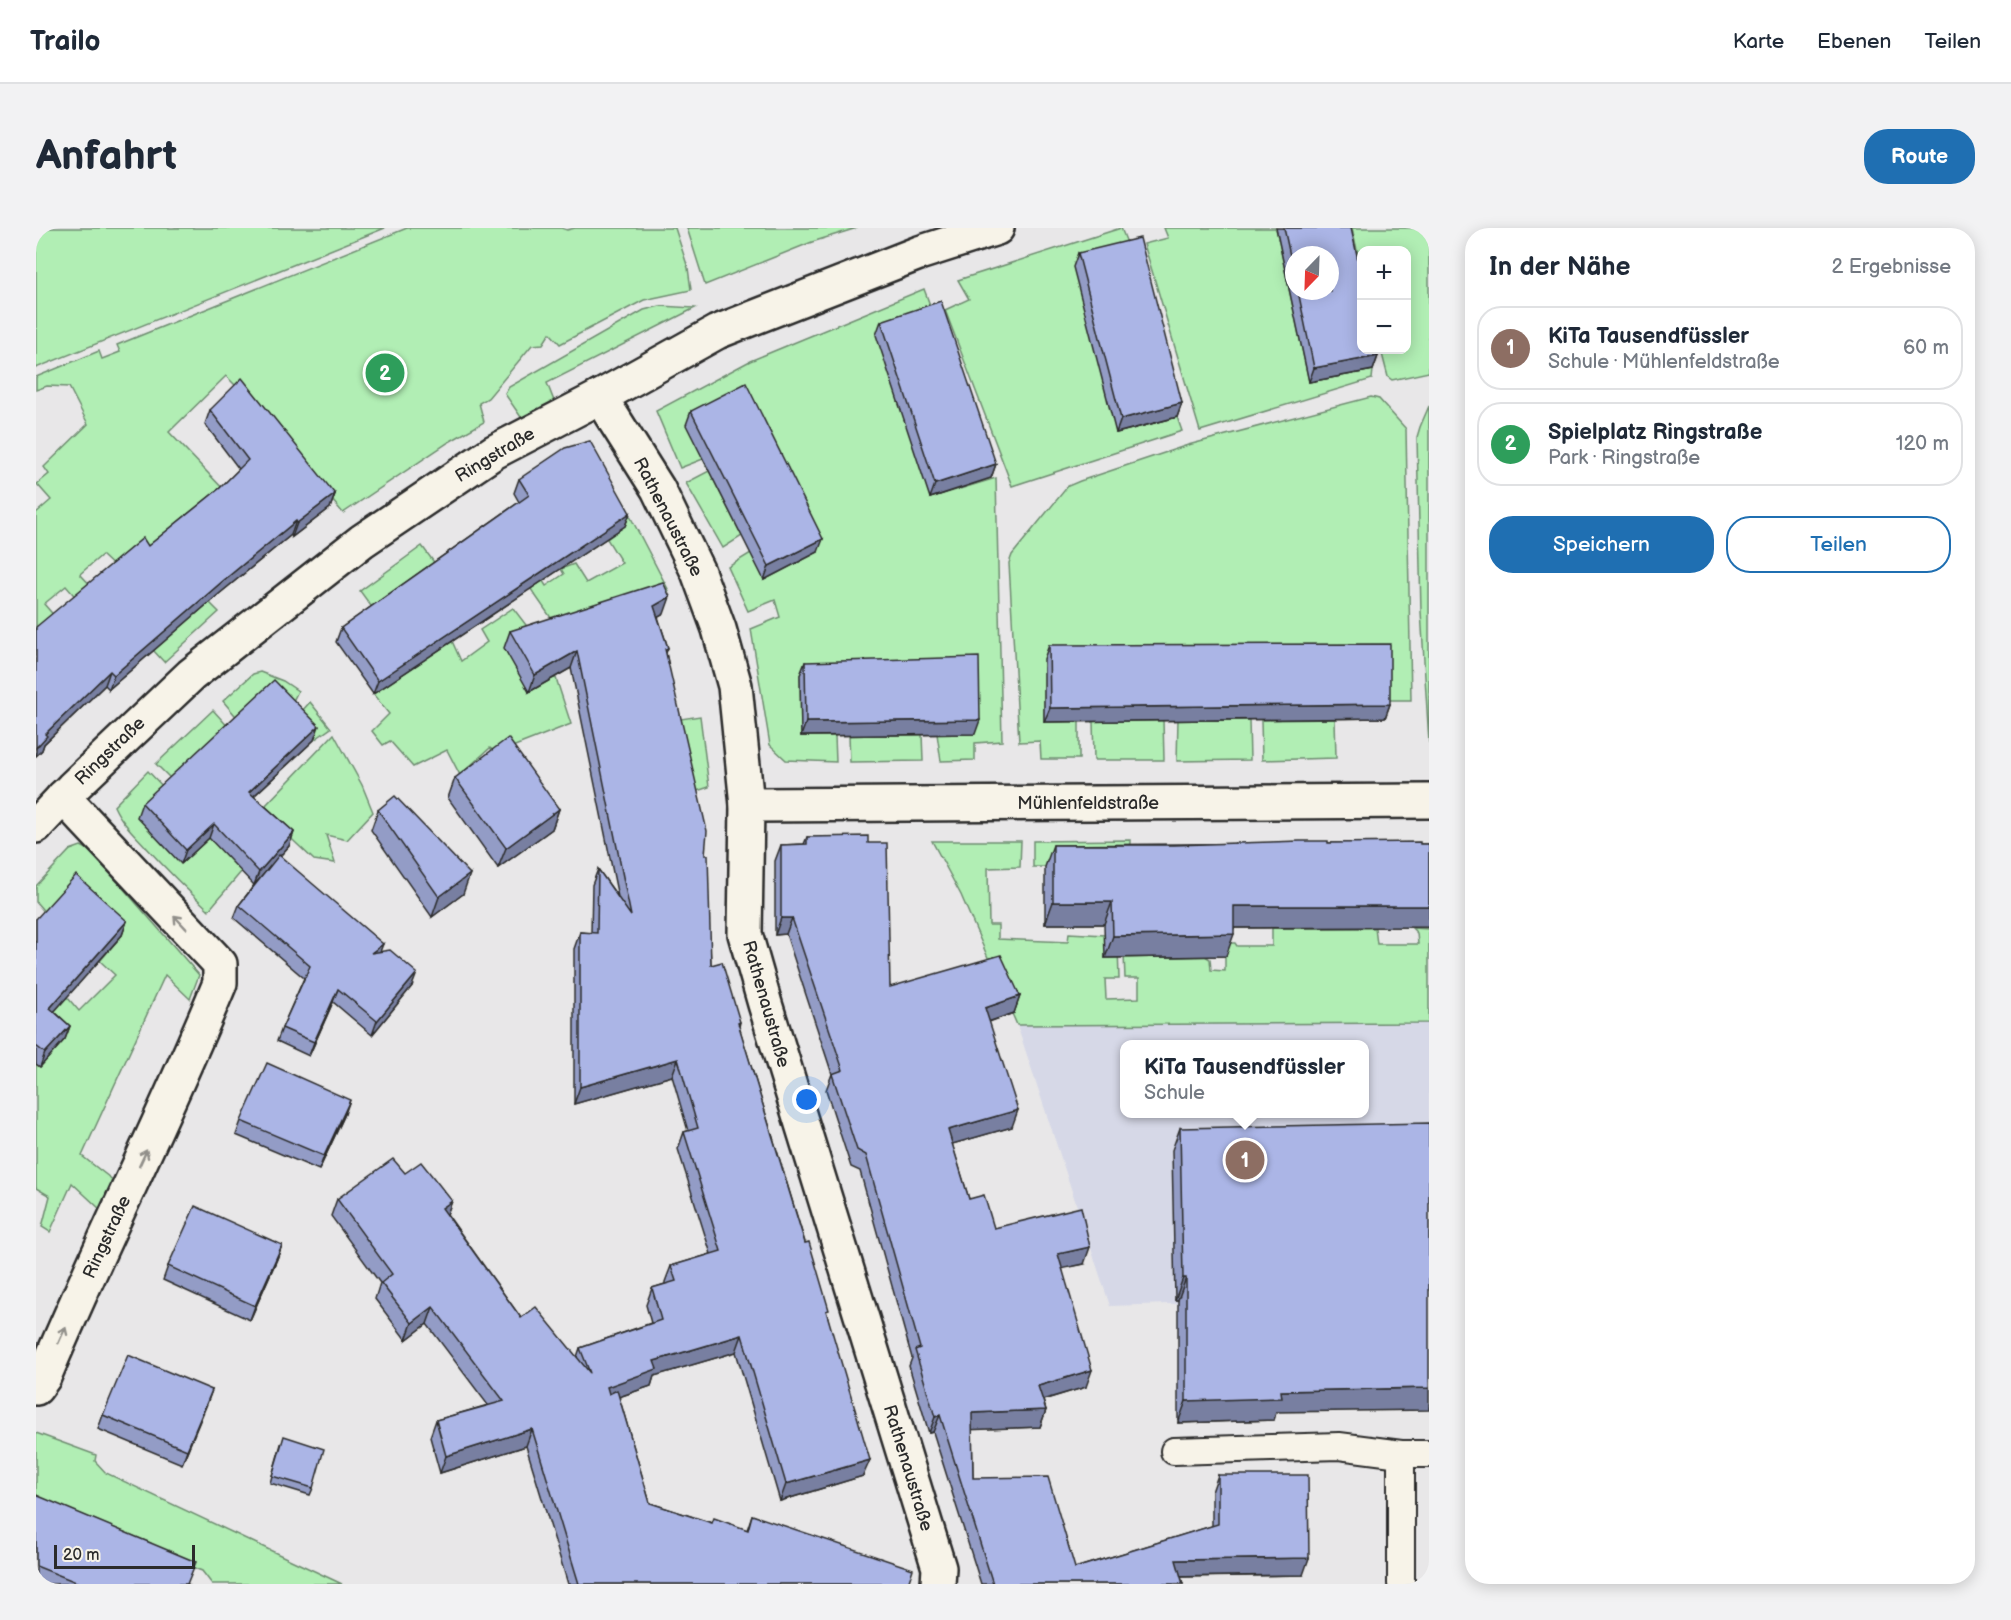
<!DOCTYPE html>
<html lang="de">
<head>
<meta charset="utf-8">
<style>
  body { margin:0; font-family:"Balsamiq Sans",sans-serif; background:#f2f2f3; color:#1f2937 }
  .controls { position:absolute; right:18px; top:18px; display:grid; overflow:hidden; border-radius:12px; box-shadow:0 3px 15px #0003 }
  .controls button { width:54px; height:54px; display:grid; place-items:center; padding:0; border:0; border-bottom:2px solid #e0e1e3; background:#fff; color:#1f2937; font:30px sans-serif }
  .compass { position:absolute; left:1249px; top:18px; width:54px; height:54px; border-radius:50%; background:#fff; box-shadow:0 3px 15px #0003; rotate:203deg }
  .scale { position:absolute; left:18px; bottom:15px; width:141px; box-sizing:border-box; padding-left:6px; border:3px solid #2b2b2b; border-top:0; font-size:16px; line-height:21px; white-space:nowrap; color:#2b2b2b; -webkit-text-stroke:4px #f7f3e8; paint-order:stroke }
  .you { position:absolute; left:771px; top:872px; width:21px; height:21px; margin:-15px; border:4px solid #fff; border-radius:50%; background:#1a73e8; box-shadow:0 0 0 9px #1a73e833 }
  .badge { display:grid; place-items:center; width:39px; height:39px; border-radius:50%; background:#1f6fb2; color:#fff; font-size:20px; font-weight:700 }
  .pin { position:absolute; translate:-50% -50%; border:3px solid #fff; box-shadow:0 2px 6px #0006 }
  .popup { position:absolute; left:1084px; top:812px; width:249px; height:78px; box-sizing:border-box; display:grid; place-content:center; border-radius:12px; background:#fff; filter:drop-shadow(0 2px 4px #0005); font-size:20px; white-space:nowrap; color:#747a83 }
  .popup b { font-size:22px; color:#1f2937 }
  .popup::after { content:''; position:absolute; left:50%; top:100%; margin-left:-12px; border:12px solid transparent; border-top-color:#fff }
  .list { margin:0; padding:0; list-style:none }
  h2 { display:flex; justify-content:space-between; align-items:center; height:78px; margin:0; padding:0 24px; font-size:26px }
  h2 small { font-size:20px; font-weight:400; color:#747a83 }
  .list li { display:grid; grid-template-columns:39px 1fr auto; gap:18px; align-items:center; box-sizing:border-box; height:84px; margin:0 12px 12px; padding:0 12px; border:2px solid #e0e1e3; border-radius:24px }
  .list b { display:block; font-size:22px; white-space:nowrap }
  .list p { margin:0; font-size:20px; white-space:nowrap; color:#747a83 }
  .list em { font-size:20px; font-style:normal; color:#747a83 }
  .actions { display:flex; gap:12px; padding:18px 24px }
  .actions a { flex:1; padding:14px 0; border:2px solid #1f6fb2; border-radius:24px; text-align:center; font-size:21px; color:#1f6fb2 }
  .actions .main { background:#1f6fb2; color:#fff }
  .map { position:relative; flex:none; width:1393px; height:1356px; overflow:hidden; border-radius:24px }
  header { display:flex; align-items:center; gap:36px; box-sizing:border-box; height:84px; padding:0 30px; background:#fff; border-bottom:2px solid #e0e1e3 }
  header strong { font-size:28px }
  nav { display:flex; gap:33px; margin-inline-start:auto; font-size:21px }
  .intro { display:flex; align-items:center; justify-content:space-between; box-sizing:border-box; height:144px; padding:0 36px }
  h1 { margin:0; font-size:42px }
  .button { padding:15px 27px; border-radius:24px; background:#1f6fb2; color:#fff; font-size:21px; font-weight:700 }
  main { display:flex; gap:36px; padding:0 36px }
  aside { flex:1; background:#fff; border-radius:24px; box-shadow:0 3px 15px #0003 }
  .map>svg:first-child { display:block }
</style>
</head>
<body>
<header>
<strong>Trailo</strong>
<nav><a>Karte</a><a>Ebenen</a><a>Teilen</a></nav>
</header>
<div class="intro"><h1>Anfahrt</h1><a class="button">Route</a></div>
<main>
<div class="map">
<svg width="1393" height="1356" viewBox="0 0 1393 1356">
  <rect width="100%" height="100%" fill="#e8e7e8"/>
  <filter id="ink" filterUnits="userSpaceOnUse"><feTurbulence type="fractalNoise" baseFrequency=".0167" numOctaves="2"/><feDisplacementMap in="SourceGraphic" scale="12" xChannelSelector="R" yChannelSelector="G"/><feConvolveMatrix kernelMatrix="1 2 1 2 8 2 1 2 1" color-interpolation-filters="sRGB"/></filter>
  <g filter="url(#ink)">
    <path fill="#d6d8e7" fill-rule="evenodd" d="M1393,795v272l-319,11 -93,-281zM1089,816h240v70h-240z"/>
    <g fill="#b1eeb4" stroke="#6e8c70" stroke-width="1.5">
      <path d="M0,0h349l-349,140z"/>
      <path d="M371,0h154l6,2 8,-2h100l13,40 3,22 -47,10 -84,44 -10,-11 -7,11 -11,1 -44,53 -9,5 5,19 -35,20 -106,71 -109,-129 -8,-8 -57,56 56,59 -108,78 -15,-14 -22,19 14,15 -15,12 -13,-15 -22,18 13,15 -21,27v-133l15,-13 -14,-16 12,-10 -5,-7 44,-43 -19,-37 -22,-1 -11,4v-13l63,-26 3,8 18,-7 -3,-7z"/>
      <path d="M651,0h170l-45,14 -107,43z"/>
      <path d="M1085,0l10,25 -14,180 60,-16 5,14 -170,55 -67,-176 24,-11 -11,-19z"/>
      <path d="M1128,0h112l33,154 64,-12 -1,9 -172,52 -56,-187 24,-6z"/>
      <path d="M1316,0h77v144l-37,8 -4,-3 -7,-27h25v-100h-44l-1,17z"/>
      <path d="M888,61l10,27 -4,182 66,-20 6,263 -27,2v17l-34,1 -4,-27 -137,-59 1,61h34l1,26 -50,-2 -16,-15 -19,-116 29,-12 -5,-17 -27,11 -20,-44 23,-14 -48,-94 -23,9 -24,-57 94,-50z"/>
      <path d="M624,78l35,2 -148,75 7,18 -6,8 -25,11 -18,-26 4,-7 135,-77z"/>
      <path d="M1335,169l8,2 27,30 5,271h-26l-340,-41 -1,62h35v38h-38l-1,-18 -21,1 -10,-179 3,-8 56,-69 12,-5 108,-36z"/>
      <path d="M1393,178v337l-8,-132 -4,-174 3,-10z"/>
      <path d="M553,221l40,65 40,77 -27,13 -92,75 6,-1 15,46 -69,27 -7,1 -5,-4 -30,27 -13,-25 -34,17 -23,-26 -7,4 -11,-14 17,-17 -16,-20 79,-53 9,20 26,-19 -7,-12 33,-22 16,21 27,-4 -44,-63 14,-8 20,32 18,-12 -3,-5 13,-5 12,19 36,-20 -15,-24 17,-13z"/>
      <path d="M673,243l33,65 -19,12 -37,-65z"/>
      <path d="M386,318l17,23 -63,44 -16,-22z"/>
      <path d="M173,374l10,10 -55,50 -11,-12z"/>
      <path d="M224,444l23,9 15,10 -6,12 10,8 8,-9 21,26 -17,12 -74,-19 -17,-20 30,-27z"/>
      <path d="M177,482l18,20 -57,52 -18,-18z"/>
      <path d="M664,488l9,71 -18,6 -17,-73z"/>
      <path d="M1299,491l1,39 -74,2 -1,-40z"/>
      <path d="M1127,492l1,40h-70l-1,-39z"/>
      <path d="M1142,492h71l1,40 -73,1z"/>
      <path d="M298,506l28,51 11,27 -26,28 -21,-5 9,28 -21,-3 -35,-33 -70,83c-22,-20 -43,-41 -63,-63 -12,-13 -25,-25 -32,-41l34,-35 18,19 60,32 35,-12z"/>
      <path d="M886,506l1,27 -73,1 -1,-27z"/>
      <path d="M1095,612l-1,27h-97v-26z"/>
      <path d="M896,613h89l-1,26 -32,1 1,57h9v14l70,3 1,-9 36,2 13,12 1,32h-14l1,20 33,-1v-20h-14l-2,-48 82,26 5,3 1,11 14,1v-28h10l2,3h35v-18h103l2,16h41l-1,-11 -5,-5 17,1v94l-412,2 -56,-130z"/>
      <path d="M45,618l4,2 9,7 105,120 -9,24 -25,-24 -83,181 32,25 -13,29 -29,-27 -22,49 -8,-5 8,-31 -14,-8v-124l4,3 24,-28 -19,-17 22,-25 12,14 36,-36 -15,-14 22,-26 -75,-20 -11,-13v-16l34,-36z"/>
      <path d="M0,1205l60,22 -1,6 11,12 236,111h-130l-10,-13 -50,-19 -1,-9 -115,-47z"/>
    </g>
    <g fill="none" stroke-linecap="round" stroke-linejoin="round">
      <defs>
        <g id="lane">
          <path d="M1138,1223l165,-5 62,8h28"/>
          <path d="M1365,1356v-130"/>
        </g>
        <g id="street">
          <path d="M564,169l58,92 40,83 21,57 16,57 12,119 -2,129 20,70 174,564 -1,16"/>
          <path d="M711,577l682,-4"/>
          <path d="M0,598l36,-38 119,-113 171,-134 132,-89 106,-55 117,-65 202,-79 78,-25"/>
          <path d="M0,1160l8,-11c56,-133 121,-261 176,-394v-19l-157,-167"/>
        </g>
      </defs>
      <use href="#lane" stroke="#2b2b2b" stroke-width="30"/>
      <use href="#street" stroke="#2b2b2b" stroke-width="38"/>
      <use href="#lane" stroke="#f7f3e8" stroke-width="26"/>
      <use href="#street" stroke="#f7f3e8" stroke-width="33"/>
    </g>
    <g fill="#939cc6" stroke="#2b2b2b" stroke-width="1.5" fill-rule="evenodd">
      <path d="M1240,0h75l27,128 -5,14 -64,12zM1258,27l36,36h-36z"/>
      <path d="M1042,25l104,150 -5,14 -61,16 -43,-166z"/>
      <path d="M845,93l115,143 -5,14 -61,20 -54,-163z"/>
      <path d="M174,182l125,84 -5,14 -38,29 -1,-2 -72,59 -110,95 -4,-4 -61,59 -2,6 -6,6 112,-210 72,-58 19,-19 -34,-45z"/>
      <path d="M655,183l127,141 -54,28 -78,-155z"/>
      <path d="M483,251l111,34 -5,13 -252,168 -37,-52 5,-14 178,-126 -5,-9z"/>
      <path d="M628,386l-6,3 10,31 -2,5 39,202 6,110 29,57 -1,5 88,287 36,162 -83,25 -44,-149 -82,24 -3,10 -32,11 31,106 62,20 35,7 5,-15 156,69h-340l-42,-138 -86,27 -10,-36 6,-17 52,-15 -61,-81 -21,16 -31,-41 5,-16 -49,-67 6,-17 68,-26 47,28 -5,13 74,104 56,39 3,-9 71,-25 -5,-18 6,-17 13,-4v-2l6,-16 40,-12 -33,-105 6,-17 4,-1 -16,-55 -98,28v-155l6,-17 11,1 1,-48 6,-16 20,28 -47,-229 -42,24 -25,-44 6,-17z"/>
      <path d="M1013,417l341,59 -5,14 -341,4v-63z"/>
      <path d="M769,434l170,72 -174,2 -1,-61z"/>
      <path d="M278,512l-60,56 40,36 -5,14 -9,10 100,95 32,35 -40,49 -39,-33 -24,54 -32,-15 5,-13 22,-50 -70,-60 5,-13 15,-20 -45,-47 -28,26 -44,-47 5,-14z"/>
      <path d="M419,550l104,31 -7,20 -54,39 -50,-70z"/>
      <path d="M342,582l85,84 -31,23 -61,-87z"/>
      <path d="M771,609l61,6 22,144 130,9 -6,17 -25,9 23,105 -60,17 17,55 25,29 90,36 -22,4 24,119 -43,13 3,10 -6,17 -68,2 1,49 102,90 137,-42v-34l6,-17 85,100 -122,2 2,7h-202l-48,-152 -4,1 -20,-67 3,-8 -52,-187 -9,-4 -25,-77 6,-16 -46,-140 -11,1v-74l6,-16 23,-1z"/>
      <path d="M1292,615l101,1v83l-195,1 -8,28 -121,2 -1,-34h-59v-57l8,-22z"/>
      <path d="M0,691l91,2 -5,14 -68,76 16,15 -5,13 -25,28 -4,-3z"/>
      <path d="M309,886l-26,56 -83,-35 5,-14z"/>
      <path d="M1144,900l96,284 -2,8 -96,3v-123h-3l-3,-150z"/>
      <path d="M246,1017l-5,14 -27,61 -87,-40 5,-14z"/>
      <path d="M176,1162l-30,74 -84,-35 5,-14z"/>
      <path d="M245,1216l32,44 -3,7 -40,-12z"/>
      <path d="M0,1267l152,89h-146l-6,-2z"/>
    </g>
    <g fill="#787fa1" stroke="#2b2b2b" stroke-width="1.5">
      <path d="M1342,128l-5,14 -64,12 5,-14z"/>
      <path d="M1146,175l-5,14 -61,16 5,-14z"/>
      <path d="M960,236l-5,14 -61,20 5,-14z"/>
      <path d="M299,266l-5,14 -38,29 5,-14z"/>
      <path d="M594,285l-5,13 -252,168 5,-13z"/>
      <path d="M260,293l-5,14 -72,59 -110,95 5,-14 110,-95z"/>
      <path d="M787,311l-5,13 -54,28 5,-14z"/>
      <path d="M634,369l-6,17 -16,9 6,-17z"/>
      <path d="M541,423l-6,17 -42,24 6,-17z"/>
      <path d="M74,443l-5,14 -61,59 -2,6 -6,6v-8l9,-14z"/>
      <path d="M1354,476l-5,14 -341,4 6,-14z"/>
      <path d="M944,492l-5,14 -174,2 5,-14z"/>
      <path d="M283,498l-5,14 -70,65 5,-13z"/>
      <path d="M523,581l-7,20 -54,39 8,-20z"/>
      <path d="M178,596l-5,14 -28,26 5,-14z"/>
      <path d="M258,604l-5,14 -35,39 5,-13z"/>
      <path d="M434,646l-7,20 -31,23 7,-20z"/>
      <path d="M1017,674h59l-8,22h-59z"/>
      <path d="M1198,678h195v21l-203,1z"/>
      <path d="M745,690h11l-6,16 -11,1z"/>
      <path d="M91,693l-5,14 -77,87 5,-14z"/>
      <path d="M1198,706l-8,22 -121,2 8,-22z"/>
      <path d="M347,716l-5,13 -7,-4z"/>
      <path d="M381,745l-5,13 -40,49 5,-14z"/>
      <path d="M302,761l-5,13 -24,54 5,-14z"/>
      <path d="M984,768l-6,17 -35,12 6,-17z"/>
      <path d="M34,798l-5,13 -25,28 5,-14z"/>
      <path d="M642,831l-6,17 -98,28 6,-17z"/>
      <path d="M314,872l-5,14 -26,56 5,-14z"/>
      <path d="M982,882l-6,17 -70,20 6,-17z"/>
      <path d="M416,973l-6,16 -4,-9z"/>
      <path d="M246,1017l-5,14 -27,61 5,-14z"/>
      <path d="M1054,1019l-6,17 -33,7 7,-17z"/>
      <path d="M1147,1050h3l-8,22h-3z"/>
      <path d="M397,1079l-6,17 -21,16 6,-17z"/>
      <path d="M706,1107l-6,17 -82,24 -3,10 -50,17 6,-16 47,-26z"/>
      <path d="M1056,1142l-6,17 -54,16 6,-17z"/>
      <path d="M1393,1160v22l-153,2 -2,8 -96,3 8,-22 95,-10z"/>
      <path d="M176,1162l-5,14 -25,60 5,-14z"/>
      <path d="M1010,1182l-6,17 -75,3 7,-17z"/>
      <path d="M904,1187l-7,17 -4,1 6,-16z"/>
      <path d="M496,1201l-6,17 -86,27 6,-17z"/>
      <path d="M834,1232l-7,16 -83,25 6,-17z"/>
      <path d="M1273,1330l-6,17 -133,2 6,-17z"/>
    </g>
    <g fill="#abb5e6" stroke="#2b2b2b" stroke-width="1.5">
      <path d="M1248,0h67l11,50v72h15l1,6 -64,12 -16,-77h32v-36h-36v19z"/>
      <path d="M1104,10l42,165 -61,16 -43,-166z"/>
      <path d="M905,73l55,163 -61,20 -54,-163z"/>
      <path d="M206,150l93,116 -38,29 -1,-2 -72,59 -110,95 -4,-4 -65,63 2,2 -11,12v-121l107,-89 5,8 72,-58 28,-28 -38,-50z"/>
      <path d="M710,155l77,156 -54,27 -78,-155z"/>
      <path d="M554,213l40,72 -252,168 -37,-53 188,-133 -10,-16 46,-31z"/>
      <path d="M627,354l7,15 -16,9 14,42 -3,1 42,182 -2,24h3l3,110 11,-3 18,60 -2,1 67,220 4,-1 20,68 -3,1 44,149 -84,24 -44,-149 -88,26 3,8 -50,18 2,7 8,-4 33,113 62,20 2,-5 34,12 4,-15 161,54 -5,15h-329l-47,-155 -86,27 -10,-36 68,-19 -71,-94 -21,16 -31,-40 11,-9 -55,-75 56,-40 12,14 16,-11 31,39 -10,7 79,110 15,-11 54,66 -10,-25 81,-28 -9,-32 24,-7 -5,-15 50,-15 -37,-119 14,-4 -20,-69 -98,28v-155l17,1 1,-64 33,47 -54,-265 -42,24 -25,-44z"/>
      <path d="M1354,416v60l-340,4 -1,-63z"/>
      <path d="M943,429l1,63 -174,2 -1,-60z"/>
      <path d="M238,452l45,46 -70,66 45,40 -35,40 -45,-48 -28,26 -44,-47z"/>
      <path d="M472,510l51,71 -53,39 -51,-70z"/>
      <path d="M359,568l75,78 -31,23 -61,-87z"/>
      <path d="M832,608v7h19l3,144 111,-32 19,41 -35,12 33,102 -70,20 21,69 15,-4 10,33 87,-21 9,40 -32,7 34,116 -54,16 8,24 -74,3 1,65 75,-1 27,91 143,-44v-49h90l1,83 -133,2 7,24h-190l-53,-169 -5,2 -20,-67 5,-2 -54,-193 -9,-5 -25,-76 11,-4 -51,-152h-11v-73l26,-1v-7z"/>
      <path d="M1264,613h28v2l92,-1v2h9v62h-195v28l-121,2 -1,-34h-59v-57h121z"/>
      <path d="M243,627l104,89 -12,9 19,-3 27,23 -40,48 -39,-32 -24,53 -32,-14 28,-62 -71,-61z"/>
      <path d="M40,647l51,46 -77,87 20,18 -25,27 -9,-7v-127z"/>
      <path d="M231,835l83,37 -26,56 -83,-35z"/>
      <path d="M1393,895v265l-148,3 1,7 -96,3v-123h-3l-3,-150z"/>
      <path d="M159,978l87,39 -27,61 -87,-40z"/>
      <path d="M92,1127l84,35 -25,60 -84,-35z"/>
      <path d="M248,1208l40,13 -11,39 -41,-12z"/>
      <path d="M0,1267l160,67 -9,22h-106l-45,-18z"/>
    </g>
    <defs><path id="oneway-shaft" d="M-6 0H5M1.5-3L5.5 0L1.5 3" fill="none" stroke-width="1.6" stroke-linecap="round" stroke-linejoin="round" transform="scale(1.5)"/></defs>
    <g stroke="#918f8a">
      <use href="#oneway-shaft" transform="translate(144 694) rotate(-133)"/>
      <use href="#oneway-shaft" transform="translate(107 930) rotate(-65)"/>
      <use href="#oneway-shaft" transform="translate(26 1107) rotate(-66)"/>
    </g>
  </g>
  <g text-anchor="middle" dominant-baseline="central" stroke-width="5" stroke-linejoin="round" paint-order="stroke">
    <g font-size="18" fill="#2b2b2b" stroke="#f7f3e8">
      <text transform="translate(459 227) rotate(-31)">Ringstraße</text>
      <text transform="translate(632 289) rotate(63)">Rathenaustraße</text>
      <text transform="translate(74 523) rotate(-44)">Ringstraße</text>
      <text x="1052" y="575">Mühlenfeldstraße</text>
      <text transform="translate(730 776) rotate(74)">Rathenaustraße</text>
      <text transform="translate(71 1009) rotate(-65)">Ringstraße</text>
      <text transform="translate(872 1240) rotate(73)">Rathenaustraße</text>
    </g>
  </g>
</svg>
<div class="controls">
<button>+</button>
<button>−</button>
</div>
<svg class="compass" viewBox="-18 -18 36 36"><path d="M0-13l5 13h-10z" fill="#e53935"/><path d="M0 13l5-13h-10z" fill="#747a83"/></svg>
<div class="scale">20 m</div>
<div class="you"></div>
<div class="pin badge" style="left:1209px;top:932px;background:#8d6e63">1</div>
<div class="popup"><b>KiTa Tausendfüssler</b>Schule</div>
<div class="pin badge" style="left:349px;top:145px;background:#2e9e5b">2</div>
</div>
<aside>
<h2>In der Nähe<small>2 Ergebnisse</small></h2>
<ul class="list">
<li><span class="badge" style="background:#8d6e63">1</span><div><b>KiTa Tausendfüssler</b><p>Schule · Mühlenfeldstraße</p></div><em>60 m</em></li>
<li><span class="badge" style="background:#2e9e5b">2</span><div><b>Spielplatz Ringstraße</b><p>Park · Ringstraße</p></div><em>120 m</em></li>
</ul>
<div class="actions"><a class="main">Speichern</a><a>Teilen</a></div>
</aside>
</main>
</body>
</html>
